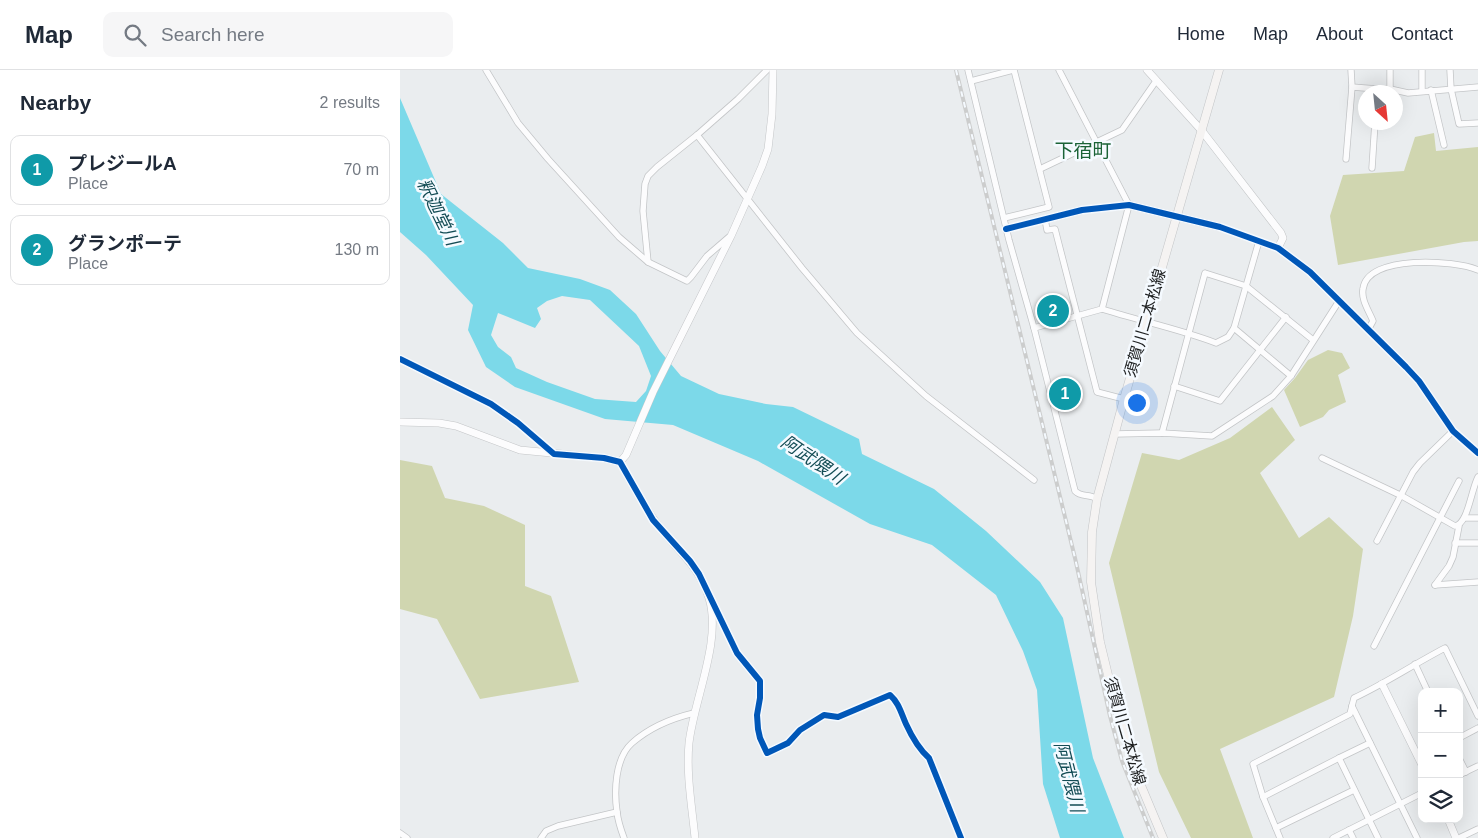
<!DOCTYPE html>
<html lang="en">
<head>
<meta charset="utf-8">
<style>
  body { margin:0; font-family:Helvetica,"Noto Sans JP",sans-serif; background:#f6f6f7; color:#1f2937 }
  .controls { position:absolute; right:15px; bottom:15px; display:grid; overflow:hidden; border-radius:10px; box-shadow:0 5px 20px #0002 }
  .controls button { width:45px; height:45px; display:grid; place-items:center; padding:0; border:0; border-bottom:1px solid #e0e1e3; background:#fff; color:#1f2937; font:25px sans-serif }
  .compass { position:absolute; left:958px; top:15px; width:45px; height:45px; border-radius:50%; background:#fff; box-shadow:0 5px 20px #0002; rotate:153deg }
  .you { position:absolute; left:736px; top:332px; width:18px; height:18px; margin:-12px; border:4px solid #fff; border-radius:50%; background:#1a73e8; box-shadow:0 0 0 8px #1a73e833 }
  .badge { display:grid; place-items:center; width:32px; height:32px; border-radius:50%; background:#656768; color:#fff; font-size:16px; font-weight:700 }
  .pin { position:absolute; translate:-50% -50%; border:2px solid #fff; box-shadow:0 1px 5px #0006 }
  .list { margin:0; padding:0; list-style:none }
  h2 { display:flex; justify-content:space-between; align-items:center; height:65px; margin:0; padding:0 20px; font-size:21px }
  h2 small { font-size:16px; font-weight:400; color:#747a83 }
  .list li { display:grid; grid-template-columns:32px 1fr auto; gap:15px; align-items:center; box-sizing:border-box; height:70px; margin:0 10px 10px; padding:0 10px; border:1px solid #e0e1e3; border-radius:10px }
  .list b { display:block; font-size:19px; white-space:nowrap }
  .list p { margin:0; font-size:16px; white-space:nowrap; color:#747a83 }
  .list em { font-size:16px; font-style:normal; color:#747a83 }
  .icon { flex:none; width:28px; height:28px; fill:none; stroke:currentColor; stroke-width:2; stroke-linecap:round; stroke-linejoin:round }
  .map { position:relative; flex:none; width:1078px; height:768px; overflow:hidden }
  header { display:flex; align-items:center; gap:30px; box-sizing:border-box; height:70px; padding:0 25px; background:#fff; border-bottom:1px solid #e0e1e3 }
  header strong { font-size:24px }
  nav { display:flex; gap:28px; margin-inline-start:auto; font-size:18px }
  .search { width:350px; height:45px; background:#f6f6f7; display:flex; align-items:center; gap:12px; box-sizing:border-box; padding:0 18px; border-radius:10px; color:#747a83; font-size:19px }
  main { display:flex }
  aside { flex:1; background:#fff }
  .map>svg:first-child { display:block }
</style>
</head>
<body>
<header>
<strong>Map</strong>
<div class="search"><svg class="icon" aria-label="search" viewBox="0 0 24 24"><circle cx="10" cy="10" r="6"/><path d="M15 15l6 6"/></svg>Search here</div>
<nav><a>Home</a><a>Map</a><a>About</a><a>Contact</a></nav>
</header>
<main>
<aside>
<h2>Nearby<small>2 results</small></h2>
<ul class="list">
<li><span class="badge" style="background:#0f9aa8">1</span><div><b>プレジールA</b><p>Place</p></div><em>70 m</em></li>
<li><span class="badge" style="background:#0f9aa8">2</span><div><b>グランポーテ</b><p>Place</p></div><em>130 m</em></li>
</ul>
</aside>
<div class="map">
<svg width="1078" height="768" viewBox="0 0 1078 768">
  <rect width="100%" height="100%" fill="#eaedef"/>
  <g fill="#d0d6b0">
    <path d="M1034,63l2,18 42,-4v94l-14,1 -126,23 -8,-49 13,-41 61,-4 11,-34z"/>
    <path d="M928,280l14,3 8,15 -12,7 8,27 -17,8 -6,7 -23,10 -16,-37 11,-12 13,-18z"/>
    <path d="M872,337l23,33 -35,33 39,65 30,-21 34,32 -10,67 -19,81 -114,52 33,89h-62l-32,-66 -50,-209 33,-110 37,7 51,-22z"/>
    <path d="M0,390l32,6 13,32 39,8 41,19v61l26,10 28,86 -99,17 -43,-80 -37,-10z"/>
  </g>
  <path fill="#7cd9e9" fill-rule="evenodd" d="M0,28l41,96 62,49 25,25 52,11 30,11 26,24 24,37 21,25 38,18 47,10 27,3 66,32 3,15 72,35 52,42 54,51 23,36 30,140 31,80h-64l-17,-54 -6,-94 -14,-39 -27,-56 -64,-50 -62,-21 -112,-63 -85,-36 -68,-6 -90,-32 -29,-20 -18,-37 5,-25 -47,-50 -26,-23zM162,226l28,4 49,46 12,30 -5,15 -10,11 -41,-3 -48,-17 -31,-14 -5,-11 -13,-10 -7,-12 7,-22 37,15 6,-9 -4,-11 10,-7z"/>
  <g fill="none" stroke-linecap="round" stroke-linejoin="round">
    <defs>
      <g id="minor">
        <path d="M86,0l32,53 30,36 71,78 29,25 39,19 4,-4 16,-21 22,-19"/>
        <path d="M568,0l41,170 25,88 41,163c7,7 14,2 22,8"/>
        <path d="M951,0l1,17 25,2v3"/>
        <path d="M1050,0l1,19 8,35 19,-1"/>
        <path d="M571,11l42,-11"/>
        <path d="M977,19h13l18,4 70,-6"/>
        <path d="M990,19v-19"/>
        <path d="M1031,20l13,55"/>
        <path d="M1022,21v-21"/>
        <path d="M297,65l105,133 55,65 69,63 108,84"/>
        <path d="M946,89l6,-72"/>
        <path d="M972,98l3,-46"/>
        <path d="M640,99l82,-39 34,-49"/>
        <path d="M604,148l45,-11 -35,-137"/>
        <path d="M645,149l2,11 8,-1 42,163 27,7"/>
        <path d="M248,192l-5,-51 2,-27 3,-8 9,-9 40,-32 41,-36 29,-29"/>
        <path d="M702,239c38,12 77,20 114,34l12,-6 6,-9 25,-87"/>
        <path d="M634,258l68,-19 27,-104 -70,-135"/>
        <path d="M834,258l57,48"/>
        <path d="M968,260l5,-9c-4,-10 -12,-21 -10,-32 4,-35 92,-29 115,-19"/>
        <path d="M774,316l46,15 66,-84"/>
        <path d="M762,363l43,-160 41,13 67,54"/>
        <path d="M715,364l47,-1 50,3 61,-40 18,-20 48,-75"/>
        <path d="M922,388l80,38 53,30c13,-2 16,-36 23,-49"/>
        <path d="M1065,448h13"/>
        <path d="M977,471l36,-69 7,-9 33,-32"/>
        <path d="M1055,473h23"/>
        <path d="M1035,515l14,-19 4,-9 6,-31"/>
        <path d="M1035,515l43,-3"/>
        <path d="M974,576l85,-165"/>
        <path d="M1015,594l13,28"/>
        <path d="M952,636l65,132"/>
        <path d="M1059,668l19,-10"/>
        <path d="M939,688l39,80"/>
        <path d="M1059,688l7,14"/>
        <path d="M1059,705l19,-9"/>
        <path d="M863,727l76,-39 31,-15"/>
        <path d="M876,758l78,-38"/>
        <path d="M949,760l4,8"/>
        <path d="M0,763l7,5"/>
        <path d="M141,768l5,-7 12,-5 59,-14"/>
        <path d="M224,768c-3,-8 -6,-17 -7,-26 -3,-21 -2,-54 15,-69 17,-15 41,-25 62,-30"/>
        <path d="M880,768l-17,-41 -10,-33 97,-50 4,-16c32,-15 60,-34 91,-50l33,68"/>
        <path d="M933,768l89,-45"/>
        <path d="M1059,768l19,-9"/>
      </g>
      <g id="tertiary">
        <path d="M747,0l55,61 79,102 2,5 -5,10"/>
        <path d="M606,159l76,-19 47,-5 91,22 58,21 32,24 96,95 13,14 34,50 25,22"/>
        <path d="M0,352l39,1 17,3 64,24 84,8 16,4c11,20 22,41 35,59 19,27 44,43 54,77 13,43 -15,101 -20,145 -3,31 3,64 6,95"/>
        <path d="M220,392l6,-7 27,-63 78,-156 31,-70 6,-17 4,-35 1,-44"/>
        <path d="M982,614l40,81"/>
        <path d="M1048,749l8,19"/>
      </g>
      <path id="secondary" d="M763,768l-26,-62 -21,-68 -16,-66 -9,-60 1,-50 5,-33 27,-100 95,-329"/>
    </defs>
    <use href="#minor" stroke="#c3c5c7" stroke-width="7"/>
    <use href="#tertiary" stroke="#c3c5c7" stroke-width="8"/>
    <use href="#secondary" stroke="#c3c5c7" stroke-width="9"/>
    <use href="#minor" stroke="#fcfcfd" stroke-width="5.5"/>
    <use href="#tertiary" stroke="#fcfcfd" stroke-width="7"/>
    <use href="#secondary" stroke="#f5f3f2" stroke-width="8"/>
    <defs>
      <path id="rail" d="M556,0l119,488 35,158 12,45 31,77"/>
    </defs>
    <use href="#rail" stroke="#cccdcd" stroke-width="4"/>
    <use href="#rail" stroke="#f5faff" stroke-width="2" stroke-dasharray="5.5" stroke-linecap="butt"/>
    <defs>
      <g id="cycleway">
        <path d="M606,159l76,-19 47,-5 91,22 58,21 32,24 96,95 13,14 34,50 25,22"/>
        <path d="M0,289l91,45 27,19 36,31 50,4 16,4 33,58 37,41 9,13 38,79 23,28v17l-3,17 1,14 2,9 7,15 21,-10 12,-13 24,-15 14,2 52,-22c9,8 11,18 16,29 5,11 14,26 23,34l32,80"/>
      </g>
    </defs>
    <use href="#cycleway" stroke="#f5faff" stroke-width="9"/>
    <use href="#cycleway" stroke="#0057b8" stroke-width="6"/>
  </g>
  <g text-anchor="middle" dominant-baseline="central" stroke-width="5" stroke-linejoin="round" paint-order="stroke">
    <g font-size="16" fill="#1d1f20" stroke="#f5faff">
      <text transform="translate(745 253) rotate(-74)">須賀川二本松線</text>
      <text transform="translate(725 661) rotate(74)">須賀川二本松線</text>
    </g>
    <g font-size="18" font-style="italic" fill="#134c55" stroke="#f5faff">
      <text transform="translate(38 142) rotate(64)">釈迦堂川</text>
      <text transform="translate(413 390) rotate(34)">阿武隈川</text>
      <text transform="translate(669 707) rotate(76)">阿武隈川</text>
    </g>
    <g font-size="19" fill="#1b6337" stroke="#f5faff">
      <text x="683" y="80">下宿町</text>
    </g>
  </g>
</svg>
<div class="controls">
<button>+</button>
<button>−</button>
<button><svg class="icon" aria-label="layers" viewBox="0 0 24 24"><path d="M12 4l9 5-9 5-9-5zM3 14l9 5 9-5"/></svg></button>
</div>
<svg class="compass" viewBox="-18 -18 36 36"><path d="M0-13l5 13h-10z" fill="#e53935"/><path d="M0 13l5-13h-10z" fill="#747a83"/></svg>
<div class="you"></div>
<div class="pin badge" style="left:665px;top:324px;background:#0f9aa8">1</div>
<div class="pin badge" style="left:653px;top:241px;background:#0f9aa8">2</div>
</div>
</main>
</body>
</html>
